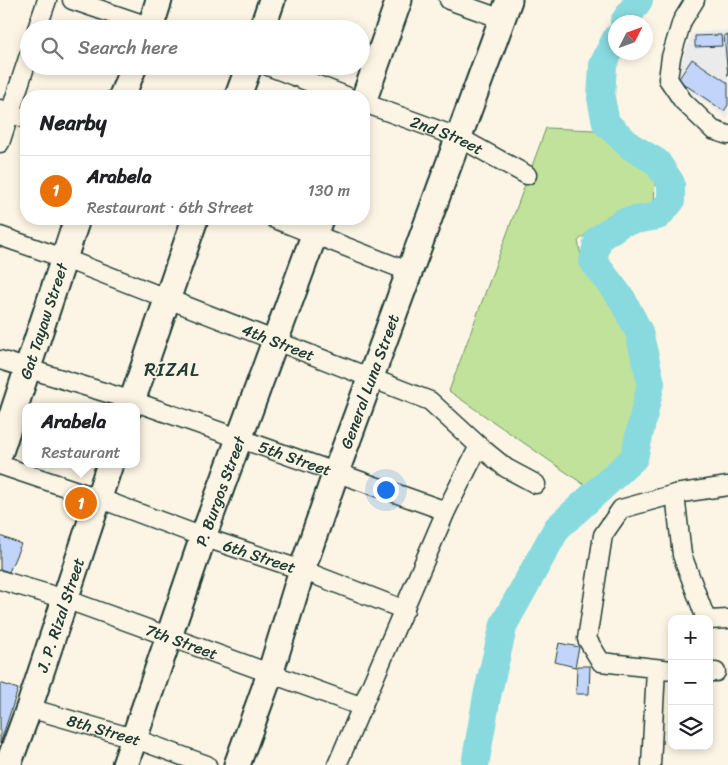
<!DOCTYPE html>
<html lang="en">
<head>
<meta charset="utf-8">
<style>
  body { margin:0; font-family:Sriracha,sans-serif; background:#f6f6f6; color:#202124 }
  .controls { position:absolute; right:15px; bottom:15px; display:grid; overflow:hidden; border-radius:10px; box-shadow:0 2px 8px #0003 }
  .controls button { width:45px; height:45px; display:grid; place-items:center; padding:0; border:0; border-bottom:1px solid #e0e0e0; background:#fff; color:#202124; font:25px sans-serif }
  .compass { position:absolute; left:608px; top:15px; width:45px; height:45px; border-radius:50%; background:#fff; box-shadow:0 2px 8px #0003; rotate:48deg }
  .you { position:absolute; left:385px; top:489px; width:18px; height:18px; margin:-12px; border:4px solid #fff; border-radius:50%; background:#1a73e8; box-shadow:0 0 0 8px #1a73e833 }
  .badge { display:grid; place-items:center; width:32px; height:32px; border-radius:50%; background:#1f3d34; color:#fff; font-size:16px; font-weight:700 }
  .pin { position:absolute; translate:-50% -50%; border:2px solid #fff; box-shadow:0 1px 5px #0006 }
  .popup { position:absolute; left:22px; top:403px; width:118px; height:65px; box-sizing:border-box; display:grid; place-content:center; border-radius:10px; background:#fff; filter:drop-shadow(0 1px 4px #0005); font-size:16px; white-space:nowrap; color:#757577 }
  .popup b { font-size:19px; color:#202124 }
  .popup::after { content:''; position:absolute; left:50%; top:100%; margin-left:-10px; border:10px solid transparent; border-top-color:#fff }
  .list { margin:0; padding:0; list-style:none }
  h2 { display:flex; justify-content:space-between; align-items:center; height:65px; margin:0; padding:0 20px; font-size:21px }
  h2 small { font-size:16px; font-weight:400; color:#757577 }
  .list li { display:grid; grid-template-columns:32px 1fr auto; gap:15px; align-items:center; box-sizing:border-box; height:70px; padding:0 20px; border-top:1px solid #e0e0e0 }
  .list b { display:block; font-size:19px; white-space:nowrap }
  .list p { margin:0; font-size:16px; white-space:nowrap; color:#757577 }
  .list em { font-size:16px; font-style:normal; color:#757577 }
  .icon { flex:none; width:28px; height:28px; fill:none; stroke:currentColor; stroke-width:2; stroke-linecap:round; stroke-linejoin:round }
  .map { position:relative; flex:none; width:728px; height:765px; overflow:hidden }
  .search { position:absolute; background:#fff; box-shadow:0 2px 8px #0003; left:20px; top:20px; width:350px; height:55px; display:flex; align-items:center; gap:12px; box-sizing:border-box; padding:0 18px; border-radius:28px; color:#757577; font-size:19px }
  .panel { position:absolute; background:#fff; box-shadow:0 2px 8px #0003; left:20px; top:90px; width:350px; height:135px; border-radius:20px }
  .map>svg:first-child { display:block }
</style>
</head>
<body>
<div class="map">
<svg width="728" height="765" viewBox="0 0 728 765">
  <rect width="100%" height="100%" fill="#fcf5e5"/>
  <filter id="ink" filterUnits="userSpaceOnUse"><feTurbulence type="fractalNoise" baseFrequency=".02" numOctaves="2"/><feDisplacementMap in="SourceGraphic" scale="10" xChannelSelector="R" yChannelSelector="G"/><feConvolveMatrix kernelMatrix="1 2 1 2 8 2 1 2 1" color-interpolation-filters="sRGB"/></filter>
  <g filter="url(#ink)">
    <path fill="#ebebeb" d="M728,30v89l-53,-38 17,-48z"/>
    <path fill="#c1e29b" stroke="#709068" d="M546,128l48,2 61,47 -1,32 -45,6 -31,26 6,30 31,31 18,34 7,47 -11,69 -43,34 -137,-95z"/>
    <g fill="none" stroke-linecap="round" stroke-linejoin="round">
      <g stroke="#88dadf" stroke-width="28">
        <path d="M624,22l15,-22"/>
        <path d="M475,765l12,-69 17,-72 53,-96 77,-70 17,-75 -12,-51 -17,-33 -29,-38 5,-22 25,-17 35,-6 13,-15v-18l-14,-21 -27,-16 -24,-23 -5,-25 2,-33 13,-27"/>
      </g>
    </g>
    <g fill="#c3d4fa" stroke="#1f3d34">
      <path d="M721,35l1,11 -27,1v-11z"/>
      <path d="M724,35h4v41z"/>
      <path d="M692,59l36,24v22l-4,6 -46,-31z"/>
      <path d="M0,536l21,8 -12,28 -9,-3z"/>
      <path d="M559,643l20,4 -4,20 -20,-5z"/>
      <path d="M577,666h13l-1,28h-13z"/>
      <path d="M0,683l18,6 -18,55z"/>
    </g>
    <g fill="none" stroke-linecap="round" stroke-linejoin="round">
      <defs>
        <g id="street">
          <path d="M72,0l85,29"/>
          <path d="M449,0l53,19"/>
          <path d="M695,0l-13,21 -11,36 -3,22 15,22 30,29 15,5"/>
          <path d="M37,29l10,-29"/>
          <path d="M268,66l78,30"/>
          <path id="s1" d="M364,103l96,35 67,37"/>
          <path d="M0,109l26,10"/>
          <path d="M0,143l29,-88"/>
          <path d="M275,219l135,53"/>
          <path id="s2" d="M0,236l63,22 367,143 49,45 27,22 30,16"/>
          <path id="s3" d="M0,360l133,41 313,110"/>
          <path id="s4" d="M0,465l98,33 105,39 99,33 103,40"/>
          <path d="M675,494l7,61 24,64"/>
          <path id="s5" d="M0,580l65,19 298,108"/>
          <path d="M709,620l19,-1"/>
          <path d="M672,670l-71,-8 -14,-23 16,-104 18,-26 54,-15 53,-8"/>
          <path d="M709,672h7"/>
          <path id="s6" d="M29,708l104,30 74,27"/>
          <path d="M337,765l109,-254 33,-65"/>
          <path d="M651,765l5,-96"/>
        </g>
        <g id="secondary">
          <path d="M150,29l9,-29"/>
          <path d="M262,29l10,-29"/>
          <path d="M122,96l12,-30"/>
          <path d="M238,96l11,-30"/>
          <path d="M364,99l35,-99"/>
          <path d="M130,407l65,-188"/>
          <path id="s7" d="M0,452l77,-233"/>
          <path id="s8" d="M8,765l21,-57 81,-244"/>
          <path id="s9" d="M125,765l78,-228 117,-318"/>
          <path id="s10" d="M237,765l33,-91 32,-104 34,-98 173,-472"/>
        </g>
      </defs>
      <use href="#street" stroke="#1f3d34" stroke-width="21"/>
      <use href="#secondary" stroke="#1f3d34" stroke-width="29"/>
      <use href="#street" stroke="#fcf5e5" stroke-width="18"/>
      <use href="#secondary" stroke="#fcf5e5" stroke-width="25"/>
    </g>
  </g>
  <g text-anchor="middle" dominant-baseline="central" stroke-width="4" stroke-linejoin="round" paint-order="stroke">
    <g font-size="16" fill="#1f3d34" stroke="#fcf5e5">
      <text stroke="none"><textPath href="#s1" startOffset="89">2nd Street</textPath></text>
      <text stroke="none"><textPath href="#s7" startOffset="138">Gat Tayaw Street</textPath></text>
      <text stroke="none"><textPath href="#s2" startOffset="298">4th Street</textPath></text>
      <text stroke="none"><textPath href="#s10" startOffset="406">General Luna Street</textPath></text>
      <text stroke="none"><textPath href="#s3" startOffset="311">5th Street</textPath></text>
      <text stroke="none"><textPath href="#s9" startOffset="290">P. Burgos Street</textPath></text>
      <text stroke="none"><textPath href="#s4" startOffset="275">6th Street</textPath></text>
      <text stroke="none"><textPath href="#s8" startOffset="159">J. P. Rizal Street</textPath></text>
      <text stroke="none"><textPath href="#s5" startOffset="192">7th Street</textPath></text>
      <text stroke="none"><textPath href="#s6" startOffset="78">8th Street</textPath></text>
    </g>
    <g font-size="19" letter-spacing="1" fill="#1f3d34" stroke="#fcf5e5">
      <text x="172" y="369">RIZAL</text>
    </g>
  </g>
</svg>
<div class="controls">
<button>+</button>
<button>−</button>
<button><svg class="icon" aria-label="layers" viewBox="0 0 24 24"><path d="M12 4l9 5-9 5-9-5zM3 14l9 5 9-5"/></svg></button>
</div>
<svg class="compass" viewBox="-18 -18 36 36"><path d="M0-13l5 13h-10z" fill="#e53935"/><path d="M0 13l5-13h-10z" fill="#757577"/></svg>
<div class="you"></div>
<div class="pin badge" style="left:81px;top:503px;background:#e8710a">1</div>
<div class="popup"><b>Arabela</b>Restaurant</div>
<div class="search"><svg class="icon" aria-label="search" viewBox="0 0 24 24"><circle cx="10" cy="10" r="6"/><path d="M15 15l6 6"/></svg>Search here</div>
<section class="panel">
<h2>Nearby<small></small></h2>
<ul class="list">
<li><span class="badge" style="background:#e8710a">1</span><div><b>Arabela</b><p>Restaurant · 6th Street</p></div><em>130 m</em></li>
</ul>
</section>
</div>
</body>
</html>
